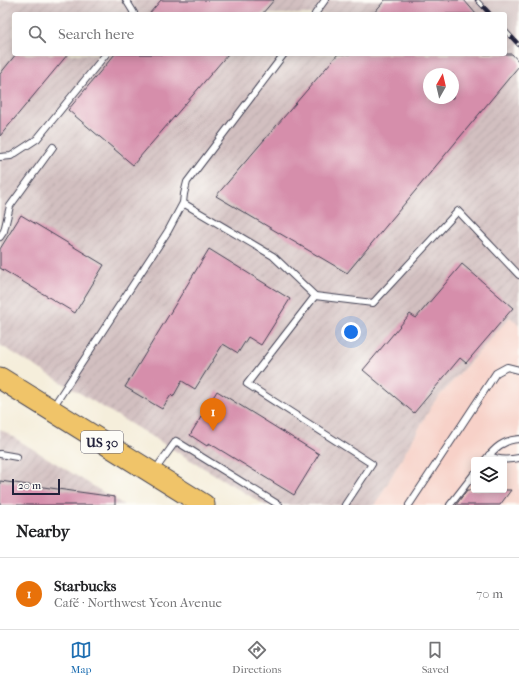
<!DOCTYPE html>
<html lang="en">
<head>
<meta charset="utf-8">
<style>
  body { margin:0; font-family:"IM FELL French Canon",serif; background:#f2f2f2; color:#202124 }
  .controls { position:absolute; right:12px; bottom:12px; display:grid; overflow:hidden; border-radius:4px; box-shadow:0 2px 10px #0003 }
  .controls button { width:36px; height:36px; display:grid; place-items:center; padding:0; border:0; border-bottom:1px solid #e0e0e0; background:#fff; color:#202124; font:20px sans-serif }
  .compass { position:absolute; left:423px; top:68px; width:36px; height:36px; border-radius:50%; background:#fff; box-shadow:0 2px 10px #0003; rotate:8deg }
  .scale { position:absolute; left:12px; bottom:10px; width:48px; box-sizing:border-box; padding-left:4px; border:2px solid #22223b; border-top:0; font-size:11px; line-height:14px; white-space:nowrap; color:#22223b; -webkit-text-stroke:3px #fdfcf7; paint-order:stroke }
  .you { position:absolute; left:351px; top:332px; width:14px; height:14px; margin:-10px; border:3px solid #fff; border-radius:50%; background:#1a73e8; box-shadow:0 0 0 6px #1a73e833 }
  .badge { display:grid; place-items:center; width:26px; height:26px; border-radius:50%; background:#1f6fb2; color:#fff; font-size:13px; font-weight:700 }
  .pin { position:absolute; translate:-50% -33px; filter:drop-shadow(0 1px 2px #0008) }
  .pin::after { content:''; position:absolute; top:21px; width:14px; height:12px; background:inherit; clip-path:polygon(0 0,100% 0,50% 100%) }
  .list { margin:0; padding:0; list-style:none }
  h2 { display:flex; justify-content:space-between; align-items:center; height:52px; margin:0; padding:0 16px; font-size:17px }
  h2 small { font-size:13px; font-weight:400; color:#757577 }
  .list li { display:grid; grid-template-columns:26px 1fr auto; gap:12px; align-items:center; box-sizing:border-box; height:72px; padding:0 16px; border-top:1px solid #e0e0e0 }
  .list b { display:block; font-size:15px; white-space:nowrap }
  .list p { margin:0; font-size:13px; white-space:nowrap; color:#757577 }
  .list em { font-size:13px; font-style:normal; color:#757577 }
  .icon { flex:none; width:22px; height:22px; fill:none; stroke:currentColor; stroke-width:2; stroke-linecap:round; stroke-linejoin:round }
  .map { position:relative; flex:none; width:519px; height:505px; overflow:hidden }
  .search { position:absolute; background:#fff; box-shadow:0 2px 10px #0003; left:12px; right:12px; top:12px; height:44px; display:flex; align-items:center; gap:10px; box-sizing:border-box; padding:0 14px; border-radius:4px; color:#757577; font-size:15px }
  .sheet { height:124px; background:#fff }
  nav { display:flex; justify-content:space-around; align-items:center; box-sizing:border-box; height:56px; border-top:1px solid #e0e0e0; background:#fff; font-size:11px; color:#757577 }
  nav a { display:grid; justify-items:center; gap:2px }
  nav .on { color:#1f6fb2 }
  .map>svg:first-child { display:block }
</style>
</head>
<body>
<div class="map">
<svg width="519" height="505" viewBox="0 0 519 505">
  <defs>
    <pattern id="industrial-furrows" width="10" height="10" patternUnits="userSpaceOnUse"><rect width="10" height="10" fill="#d2bfc0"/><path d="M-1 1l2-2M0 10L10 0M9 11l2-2" fill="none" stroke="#b4a4a6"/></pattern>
  </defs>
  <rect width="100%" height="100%" fill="#fdfcf7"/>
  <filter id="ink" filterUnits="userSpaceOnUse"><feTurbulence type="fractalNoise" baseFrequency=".025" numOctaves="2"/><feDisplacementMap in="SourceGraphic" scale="8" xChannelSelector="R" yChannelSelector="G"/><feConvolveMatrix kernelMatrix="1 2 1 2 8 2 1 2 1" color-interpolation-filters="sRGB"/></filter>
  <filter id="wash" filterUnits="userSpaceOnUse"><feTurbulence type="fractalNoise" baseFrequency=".012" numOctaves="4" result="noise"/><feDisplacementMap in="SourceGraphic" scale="16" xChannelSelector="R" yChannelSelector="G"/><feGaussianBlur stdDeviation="0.9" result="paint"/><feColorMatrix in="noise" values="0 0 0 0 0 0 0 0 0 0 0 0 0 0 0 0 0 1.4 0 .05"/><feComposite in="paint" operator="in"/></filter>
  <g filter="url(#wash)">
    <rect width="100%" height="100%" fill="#f5eedb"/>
    <path fill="#f7d1c8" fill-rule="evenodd" d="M510,317l9,8v180h-144l59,-103zM474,460h30v30h-30z"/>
    <g fill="url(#industrial-furrows)" fill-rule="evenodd">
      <path d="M0,0h486l13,14h-485v40h491v-33l14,15v289l-9,-8 -76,85 -59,103h-110l-265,-160zM429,74h24v24h-24z"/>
      <path d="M0,429l124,76h-124z"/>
    </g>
    <path fill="#d2bfc0" d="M486,0h33v36l-14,-15v-7h-6z"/>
    <g id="blocks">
      <g fill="#d68eab" fill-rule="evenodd">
        <path d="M161,0h113l-12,14h-113z"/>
        <path d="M385,0h79l12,14h-103z"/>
        <path d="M16,54h52l-68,82v-62z"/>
        <path d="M115,54h113l-95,111 -65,-55z"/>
        <path d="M338,54h174l7,8v4l-172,207 -131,-77zM429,74h24v24h-24z"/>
        <path d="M21,215l83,50 -29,48 -75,-45v-19z"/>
        <path d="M209,249l81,50 -29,46 -13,-8 -10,16 -15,-9 -28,45 -13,-8 -9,16 -2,-2 -9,14 -37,-22z"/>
        <path d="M462,264l51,44 -47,55 -6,-5 -46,55 -51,-43 47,-56 6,4z"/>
        <path d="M217,391l102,63 -25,41 -85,-52 -2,3 -17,-11z"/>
        <path d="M0,481l115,16v8h-115z"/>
        <path d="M467,490h44l-11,15h-44z"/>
      </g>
    </g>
  </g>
  <g filter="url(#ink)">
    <use href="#blocks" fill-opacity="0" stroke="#424153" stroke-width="1"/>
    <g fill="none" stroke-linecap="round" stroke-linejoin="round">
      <defs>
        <g id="service">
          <path d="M126,0l8,13 -1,1"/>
          <path d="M315,14l10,-14"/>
          <path d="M0,157l11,-1 26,-17 69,-85"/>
          <path d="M183,203l90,53 42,40 58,7 85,-92 61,64"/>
          <path d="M0,237l4,-6 6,-25 43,-59"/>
          <path d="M315,296l-68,88 125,80 -27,41"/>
          <path d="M53,407l115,-176 15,-28 1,-9 3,-12 97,-128"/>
          <path d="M0,454l17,3"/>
          <path d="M489,455c9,6 20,5 30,3"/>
          <path d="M485,460c10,-12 18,-20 34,-21"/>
          <path d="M155,470l21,-29 103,64"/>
          <path d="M409,505l87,-132 11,-6 12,3"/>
          <path d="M450,505l24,-31"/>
        </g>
        <path id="trunk" d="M0,378l204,127"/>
      </defs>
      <use href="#service" stroke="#424153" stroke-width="8"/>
      <use href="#trunk" stroke="#424153" stroke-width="23"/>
      <use href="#service" stroke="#fff" stroke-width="6"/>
      <use href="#trunk" stroke="#f0c469" stroke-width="21"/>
      <defs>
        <g id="rail">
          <path d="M477,0l13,14"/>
          <path d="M505,30l14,15"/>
        </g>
      </defs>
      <use href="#rail" stroke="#22223b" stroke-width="4.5"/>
      <use href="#rail" stroke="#fdfcf7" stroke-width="3" stroke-dasharray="9" stroke-linecap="butt"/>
    </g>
  </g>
  <g text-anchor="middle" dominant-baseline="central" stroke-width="3" stroke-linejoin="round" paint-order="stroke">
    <rect fill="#fdfcf7" stroke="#646373" stroke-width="1" x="81" y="431" width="42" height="22" rx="3"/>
    <g font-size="13" font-weight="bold" fill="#22223b">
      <text x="102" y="442">US 30</text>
    </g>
  </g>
</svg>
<div class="controls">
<button><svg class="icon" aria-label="layers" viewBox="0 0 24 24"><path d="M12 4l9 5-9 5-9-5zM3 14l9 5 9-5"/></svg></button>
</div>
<svg class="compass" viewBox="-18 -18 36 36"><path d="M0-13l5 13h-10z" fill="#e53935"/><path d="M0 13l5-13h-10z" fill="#757577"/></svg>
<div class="scale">20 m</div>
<div class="you"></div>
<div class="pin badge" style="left:213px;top:431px;background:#e8710a">1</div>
<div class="search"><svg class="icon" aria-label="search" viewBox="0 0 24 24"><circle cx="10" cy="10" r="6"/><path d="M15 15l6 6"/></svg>Search here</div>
</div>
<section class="sheet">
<h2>Nearby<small></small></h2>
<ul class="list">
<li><span class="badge" style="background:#e8710a">1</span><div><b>Starbucks</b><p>Café · Northwest Yeon Avenue</p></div><em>70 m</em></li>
</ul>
</section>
<nav>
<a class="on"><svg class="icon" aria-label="map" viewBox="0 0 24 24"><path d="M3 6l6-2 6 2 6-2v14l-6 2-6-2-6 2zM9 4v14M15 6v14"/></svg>Map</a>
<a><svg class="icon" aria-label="directions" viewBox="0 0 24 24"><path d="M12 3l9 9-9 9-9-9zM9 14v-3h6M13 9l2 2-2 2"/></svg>Directions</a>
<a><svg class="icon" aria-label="saved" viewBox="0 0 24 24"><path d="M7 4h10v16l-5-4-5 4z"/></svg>Saved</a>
</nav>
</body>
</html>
